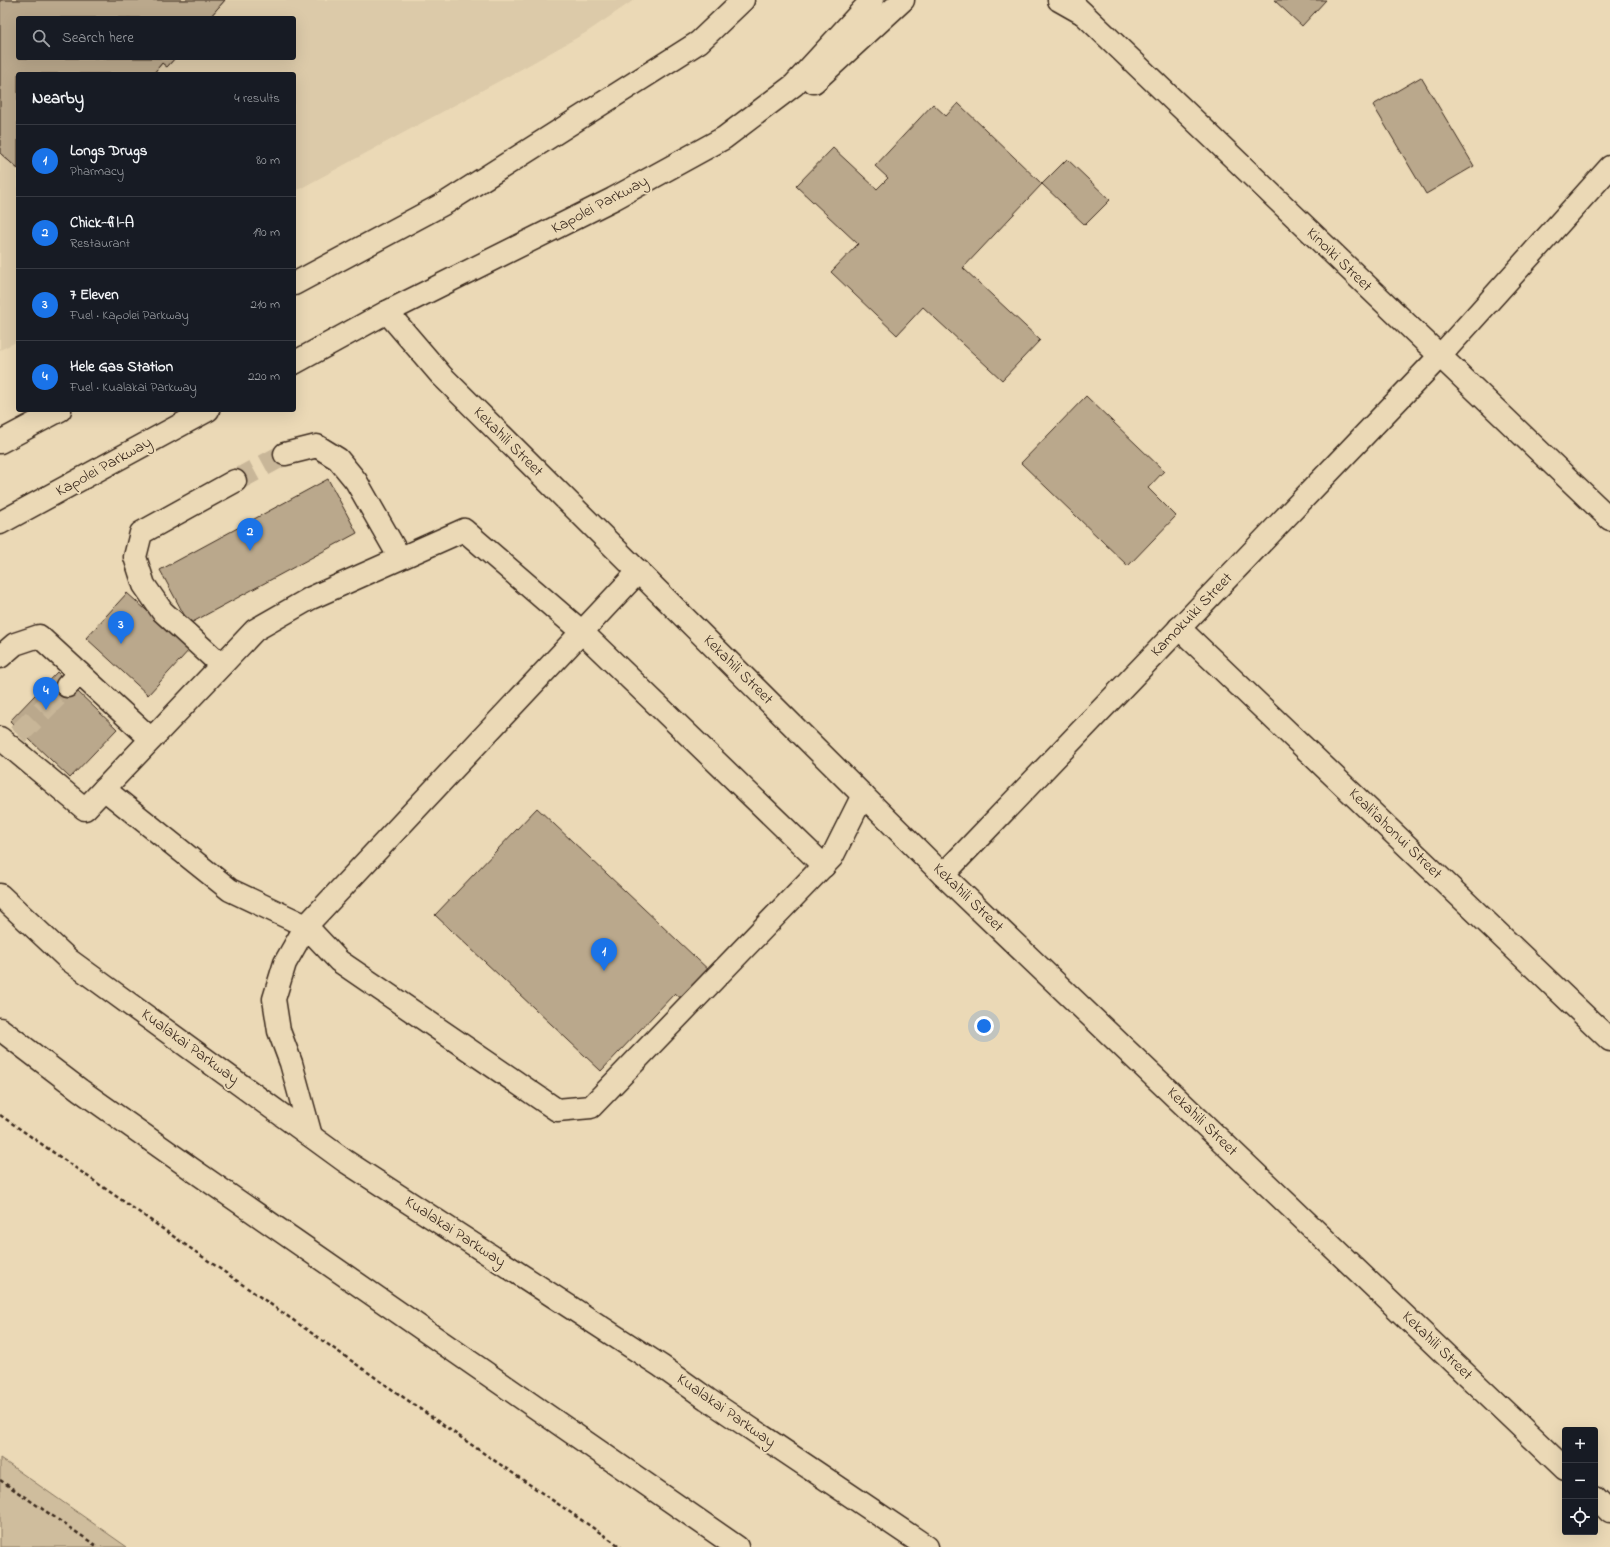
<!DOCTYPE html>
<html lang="en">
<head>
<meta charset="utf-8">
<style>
  body { margin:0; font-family:"Indie Flower",sans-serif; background:#20242c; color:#f1f3f6 }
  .controls { position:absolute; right:12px; bottom:12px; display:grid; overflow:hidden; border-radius:4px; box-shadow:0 4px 16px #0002 }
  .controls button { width:36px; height:36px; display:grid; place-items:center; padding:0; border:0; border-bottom:1px solid #363941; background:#171b24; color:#f1f3f6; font:20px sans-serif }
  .you { position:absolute; left:984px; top:1026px; width:14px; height:14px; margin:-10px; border:3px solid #fff; border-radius:50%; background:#1a73e8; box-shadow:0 0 0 6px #1a73e833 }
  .badge { display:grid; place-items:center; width:26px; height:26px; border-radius:50%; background:#1a73e8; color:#fff; font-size:13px; font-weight:700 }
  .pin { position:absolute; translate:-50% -33px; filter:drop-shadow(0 1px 2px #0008) }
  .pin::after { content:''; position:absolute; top:21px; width:14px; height:12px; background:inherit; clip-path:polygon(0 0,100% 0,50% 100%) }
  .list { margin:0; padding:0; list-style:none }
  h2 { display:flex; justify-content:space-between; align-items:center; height:52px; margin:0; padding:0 16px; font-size:17px }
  h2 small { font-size:13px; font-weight:400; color:#9ea1a6 }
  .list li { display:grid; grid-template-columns:26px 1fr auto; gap:12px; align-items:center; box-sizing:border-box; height:72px; padding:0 16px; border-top:1px solid #363941 }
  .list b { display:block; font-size:15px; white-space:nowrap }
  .list p { margin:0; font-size:13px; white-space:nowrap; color:#9ea1a6 }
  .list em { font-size:13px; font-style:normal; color:#9ea1a6 }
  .icon { flex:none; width:22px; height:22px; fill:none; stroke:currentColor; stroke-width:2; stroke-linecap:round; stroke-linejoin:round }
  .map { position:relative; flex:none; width:1610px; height:1547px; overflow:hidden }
  .search { position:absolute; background:#171b24; box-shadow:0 4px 16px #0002; left:16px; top:16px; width:280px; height:44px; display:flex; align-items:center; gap:10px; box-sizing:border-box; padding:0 14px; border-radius:4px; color:#9ea1a6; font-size:15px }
  .panel { position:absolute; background:#171b24; box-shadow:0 4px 16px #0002; left:16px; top:72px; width:280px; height:340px; border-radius:4px }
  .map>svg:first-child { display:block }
</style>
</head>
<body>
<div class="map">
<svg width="1610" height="1547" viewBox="0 0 1610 1547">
  <rect width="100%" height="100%" fill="#ebd9b6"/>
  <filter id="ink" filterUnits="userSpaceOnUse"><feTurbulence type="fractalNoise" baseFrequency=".025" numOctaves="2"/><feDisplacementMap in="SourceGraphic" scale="8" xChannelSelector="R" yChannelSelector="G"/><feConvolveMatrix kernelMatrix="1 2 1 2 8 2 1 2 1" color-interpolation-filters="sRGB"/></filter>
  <g filter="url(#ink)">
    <path fill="#dccaa9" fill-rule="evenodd" d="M0,0h634l-47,32 -60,34 -233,126v-118h-276v267l-18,9zM18,18h276v40h-276z"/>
    <path fill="#cfbd9d" stroke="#85745e" d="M0,1458l127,89h-127z"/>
    <g fill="#baa88c" stroke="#3b2a1e">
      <path d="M0,0h225l-16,18h-191v40h157l-8,9 -5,-4 -9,11h-135v95l-18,-16z"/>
      <path d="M0,0h225l-16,18h-191v40h157l-8,9 -5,-4 -9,11h-135v95l-18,-16z"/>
      <path d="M1274,0h52l-24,26z"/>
      <path d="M1421,77l53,89 -48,28 -53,-89z"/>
      <path d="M958,103l84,81 -79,84 77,72 -38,40 -79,-73 -26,28 -66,-63 27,-28 -62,-58 37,-38 44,41 11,-11 -13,-12 58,-62 13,12z"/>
      <path d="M1067,159l43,41 -25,25 -43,-41z"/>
      <path d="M1086,396l78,75 -16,17 28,28 -48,50 -107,-103z"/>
      <path d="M328,479l29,54 -168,91 -29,-54z"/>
      <path d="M127,593l63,56 -42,46 -62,-57z"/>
      <path d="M57,672l60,57 -47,49 -60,-57z"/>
      <path d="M537,808l176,166 -27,29 -11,-10 -74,78 -166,-156z"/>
    </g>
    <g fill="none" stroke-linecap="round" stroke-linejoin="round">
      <g stroke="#c8b698" stroke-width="22" stroke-dasharray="22 11" stroke-linecap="butt">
        <path d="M235,481l50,-27"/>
        <path d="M18,735l49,-49"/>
      </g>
      <defs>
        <g id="minor">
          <path d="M1069,0l541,519"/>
          <path d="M387,312l54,63 502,500 622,594"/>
          <path d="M285,454l32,-8 21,13 18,22 44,77"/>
          <path d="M639,571l-333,355 33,35 218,149 34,-3 241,-250 31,-62"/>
          <path d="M1179,628l431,412"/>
          <path d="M0,657l15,-13 24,-8 112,103"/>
          <path d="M221,665l-59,-54 -18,-26 -9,-28 6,-24 94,-52"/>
          <path d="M67,686l12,-13"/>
          <path d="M0,738l85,71 170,-179 56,-32 153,-68 118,102 242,234"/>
          <path d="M104,789l126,101 76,36 -21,37 -11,36 5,32 12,32 20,73"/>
          <path d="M943,875l497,-519 170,-189"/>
          <path d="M1595,1497l15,15"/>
        </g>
        <g id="major">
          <path d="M1059,0l23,13"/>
          <path d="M814,82l89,-82"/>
          <path d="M294,284l153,-82 252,-160 44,-42"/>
          <path d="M294,363l93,-51 226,-113 111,-61 70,-53 78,-85"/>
          <path d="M0,442l60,-32"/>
          <path d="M0,523l208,-113"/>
          <path d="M0,895l69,65 276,201 316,205 46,33 220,148"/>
          <path d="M0,1029l80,61 113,80 544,377"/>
        </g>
      </defs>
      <use href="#minor" stroke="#3b2a1e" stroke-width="25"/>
      <use href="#major" stroke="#3b2a1e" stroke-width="25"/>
      <g stroke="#3b2a1e" stroke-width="2.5" stroke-dasharray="4 3" stroke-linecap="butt">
        <path d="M0,1115l476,333 145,99"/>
        <path d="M0,1480l98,67"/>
      </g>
      <use href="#minor" stroke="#ebd9b6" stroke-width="22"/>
      <use href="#major" stroke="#ebd9b6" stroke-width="22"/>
    </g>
  </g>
  <g text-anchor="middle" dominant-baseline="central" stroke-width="4" stroke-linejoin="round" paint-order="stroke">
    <g font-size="16" fill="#3b2a1e" stroke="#ebd9b6">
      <text transform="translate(600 205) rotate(-28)">Kapolei Parkway</text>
      <text transform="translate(1339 260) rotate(44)">Kinoiki Street</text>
      <text transform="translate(508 442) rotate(45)">Kekahili Street</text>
      <text transform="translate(104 467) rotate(-29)">Kapolei Parkway</text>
      <text transform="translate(1192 615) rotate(-46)">Kamokuiki Street</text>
      <text transform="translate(738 670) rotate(45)">Kekahili Street</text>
      <text transform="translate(1395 834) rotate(44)">Keali'iahonui Street</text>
      <text transform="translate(968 898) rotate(44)">Kekahili Street</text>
      <text transform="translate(190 1047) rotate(36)">Kualakai Parkway</text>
      <text transform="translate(1202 1122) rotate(44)">Kekahili Street</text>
      <text transform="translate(455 1232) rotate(33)">Kualakai Parkway</text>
      <text transform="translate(1437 1346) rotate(44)">Kekahili Street</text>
      <text transform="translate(726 1411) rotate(35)">Kualakai Parkway</text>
    </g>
  </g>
</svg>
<div class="controls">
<button>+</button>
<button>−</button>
<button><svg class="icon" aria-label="locate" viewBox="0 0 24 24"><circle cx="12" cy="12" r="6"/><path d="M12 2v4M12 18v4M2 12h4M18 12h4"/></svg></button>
</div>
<div class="you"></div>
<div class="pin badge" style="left:604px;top:971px">1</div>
<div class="pin badge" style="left:250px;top:551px">2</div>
<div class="pin badge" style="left:121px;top:644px">3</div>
<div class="pin badge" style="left:46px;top:710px">4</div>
<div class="search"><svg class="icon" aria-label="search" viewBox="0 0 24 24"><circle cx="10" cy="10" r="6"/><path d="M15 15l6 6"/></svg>Search here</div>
<section class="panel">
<h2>Nearby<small>4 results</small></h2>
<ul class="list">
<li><span class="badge">1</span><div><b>Longs Drugs</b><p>Pharmacy</p></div><em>80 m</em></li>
<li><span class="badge">2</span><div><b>Chick-fil-A</b><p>Restaurant</p></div><em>190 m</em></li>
<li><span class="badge">3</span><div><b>7 Eleven</b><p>Fuel · Kapolei Parkway</p></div><em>210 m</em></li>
<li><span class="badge">4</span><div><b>Hele Gas Station</b><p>Fuel · Kualakai Parkway</p></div><em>220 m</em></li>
</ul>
</section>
</div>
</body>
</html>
